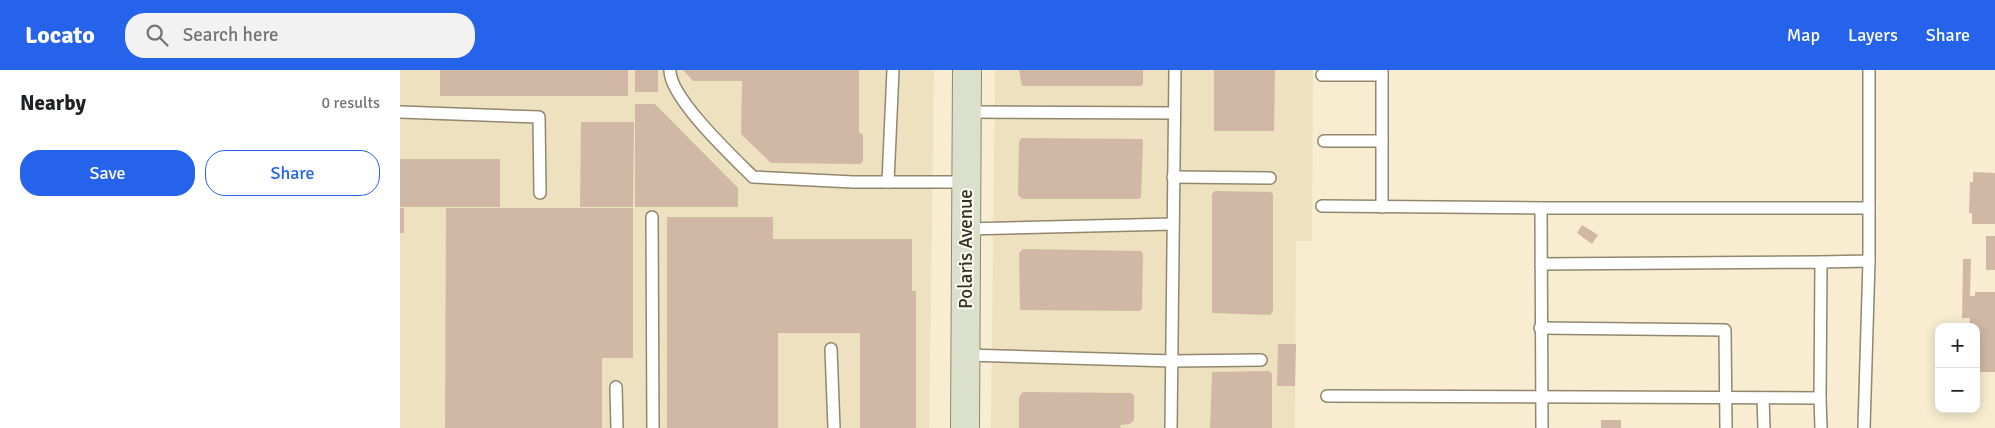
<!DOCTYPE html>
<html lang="en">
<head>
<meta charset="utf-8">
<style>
  body { margin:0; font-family:Signika,sans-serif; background:#f2f2f2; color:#202124 }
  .controls { position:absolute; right:15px; bottom:15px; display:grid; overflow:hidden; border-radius:10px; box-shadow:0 2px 12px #0003 }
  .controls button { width:45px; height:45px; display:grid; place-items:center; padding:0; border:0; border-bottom:1px solid #e0e0e0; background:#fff; color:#202124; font:25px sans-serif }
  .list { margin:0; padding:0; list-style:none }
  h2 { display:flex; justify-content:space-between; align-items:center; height:65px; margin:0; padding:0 20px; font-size:21px }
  h2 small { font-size:16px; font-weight:400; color:#757577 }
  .actions { display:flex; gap:10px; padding:15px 20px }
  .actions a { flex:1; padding:11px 0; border:1px solid #2563eb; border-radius:20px; text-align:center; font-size:18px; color:#2563eb }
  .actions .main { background:#2563eb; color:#fff }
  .icon { flex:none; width:28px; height:28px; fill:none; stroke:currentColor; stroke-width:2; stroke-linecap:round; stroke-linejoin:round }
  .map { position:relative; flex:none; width:1595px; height:358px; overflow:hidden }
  header { display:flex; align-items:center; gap:30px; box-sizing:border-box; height:70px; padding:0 25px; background:#2563eb; color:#fff }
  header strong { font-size:24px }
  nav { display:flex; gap:28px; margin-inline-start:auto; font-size:18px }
  .search { width:350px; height:45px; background:#f2f2f2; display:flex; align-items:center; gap:12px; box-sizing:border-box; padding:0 18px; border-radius:20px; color:#757577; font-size:19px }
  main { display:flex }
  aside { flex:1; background:#fff }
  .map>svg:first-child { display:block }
</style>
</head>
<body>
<header>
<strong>Locato</strong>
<div class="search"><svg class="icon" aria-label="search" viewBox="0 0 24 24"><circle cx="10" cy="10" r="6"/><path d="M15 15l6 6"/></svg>Search here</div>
<nav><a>Map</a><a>Layers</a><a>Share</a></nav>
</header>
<main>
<aside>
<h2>Nearby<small>0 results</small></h2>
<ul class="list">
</ul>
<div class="actions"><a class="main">Save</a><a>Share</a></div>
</aside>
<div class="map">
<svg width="1595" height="358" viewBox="0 0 1595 358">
  <rect width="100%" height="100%" fill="#f8edd1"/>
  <g fill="#eee1bf">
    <path d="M0,0h534l-5,358h-529z"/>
    <path d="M595,0h318l-1,171h-16l-1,187h-304z"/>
  </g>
  <g fill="#d1b8a5">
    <rect x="40" y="0" width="188" height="26"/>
    <rect x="235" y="0" width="23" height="22"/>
    <path d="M283,0h176v62l4,3v26l-3,3 -89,-1 -30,-29 1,-53h-49z"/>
    <path d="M619,0h124v14l-2,2h-119z"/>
    <path d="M814,0h61l-1,61h-60z"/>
    <path d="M235,34h20l83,84v19h-103z"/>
    <path d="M181,52h53l-1,85h-53z"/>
    <path d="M621,68l121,1 1,2 -2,56 -2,2h-117l-4,-4 1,-53z"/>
    <rect x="0" y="89" width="100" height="48"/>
    <path d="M1573,102l22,1v51h-23v-11h-3l1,-31h3z"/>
    <path d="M815,121l56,1 2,2v117l-3,4 -58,-2v-119z"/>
    <rect x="0" y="138" width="4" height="25"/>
    <path d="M46,138h187v150h-31v70h-157z"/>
    <path d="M267,147h106v22h139v52h4v137h-56v-95h-82v95h-111z"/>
    <path d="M1182,155l16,10 -6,9 -15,-11z"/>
    <rect x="1586" y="166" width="9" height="34"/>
    <path d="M623,179l118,2 2,4 -1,53 -2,3 -120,-1 -1,-57z"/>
    <path d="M1563,189h8l-1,37h5v-4h20v80h-19v-45h-7l1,-9h-8z"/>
    <path d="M878,274h18l-1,42h-18z"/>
    <path d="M869,301l3,3v54h-62l2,-56z"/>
    <path d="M623,322l108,1 3,3v24l-4,4 -10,1 1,3h-102v-31z"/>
    <rect x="1201" y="350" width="20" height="8"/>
  </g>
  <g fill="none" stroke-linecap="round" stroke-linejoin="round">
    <defs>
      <g id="lane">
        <path d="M270,0c-1,27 62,86 83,107l100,5h113"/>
        <path d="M982,0v137"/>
        <path d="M922,5h60"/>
        <path d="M0,42l139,5 1,76"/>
        <path d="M567,42l207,1"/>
        <path d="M924,71h58"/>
        <path d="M773,107l97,1"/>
        <path d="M488,112l5,-112"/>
        <path d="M922,136l219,2 1,220"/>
        <path d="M1141,138h328v-138"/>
        <path d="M252,147l1,211"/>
        <path d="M566,159l207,-5"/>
        <path d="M1421,192l48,-1v-53"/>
        <path d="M1140,258l185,2 1,98"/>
        <path d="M431,279l3,79"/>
        <path d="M566,285l206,6 89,-1"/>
        <path d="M216,317l1,41"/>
        <path d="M927,326l493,2 1,-136 -280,2"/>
        <path d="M1363,328l1,30"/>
        <path d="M1420,328l1,30"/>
        <path d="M771,358l4,-358"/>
        <path d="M1464,358l5,-167"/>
      </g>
      <path id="secondary" d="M565,358l2,-358"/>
    </defs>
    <use href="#lane" stroke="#91876e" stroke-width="14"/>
    <use href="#secondary" stroke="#91876e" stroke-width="30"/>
    <use href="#lane" stroke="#fff" stroke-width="11"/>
    <use href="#secondary" stroke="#dae0cc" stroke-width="28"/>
  </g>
  <g text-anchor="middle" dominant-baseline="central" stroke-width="4" stroke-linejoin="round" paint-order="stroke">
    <g font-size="19" fill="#343025" stroke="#fffbf0">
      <text transform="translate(566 179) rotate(-90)">Polaris Avenue</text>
    </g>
  </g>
</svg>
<div class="controls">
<button>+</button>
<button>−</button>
</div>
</div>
</main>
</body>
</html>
